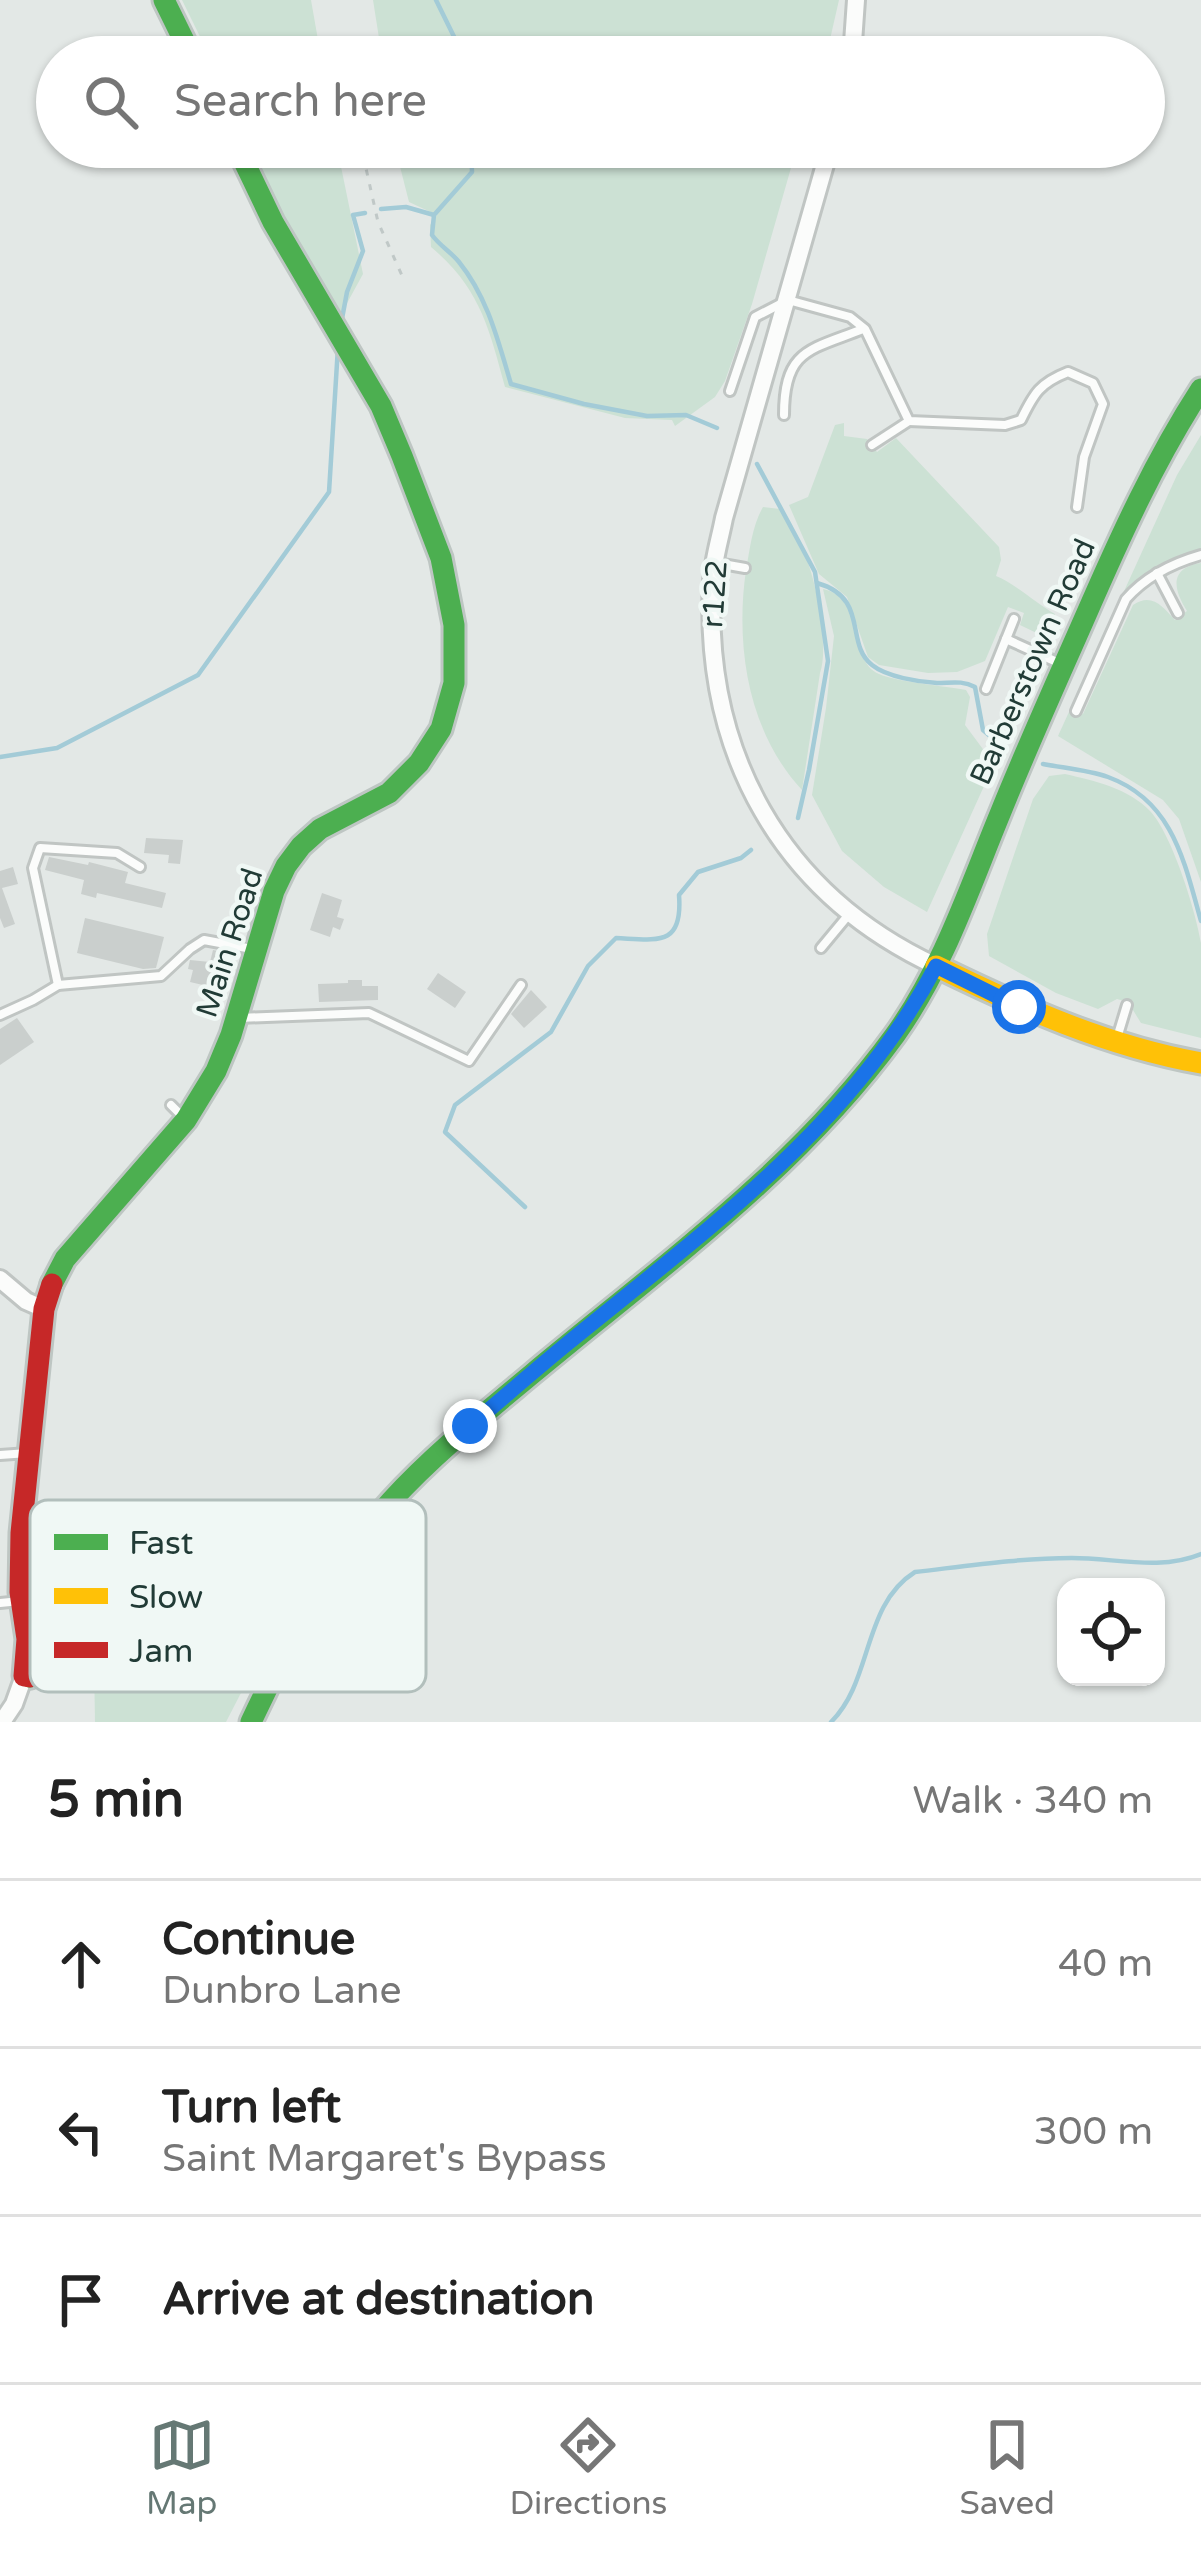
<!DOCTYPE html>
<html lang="en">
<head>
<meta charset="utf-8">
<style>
  body { margin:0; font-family:"Varela Round",sans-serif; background:#f6f6f6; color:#222 }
  .controls { position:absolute; right:36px; bottom:36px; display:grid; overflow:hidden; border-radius:24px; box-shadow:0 3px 9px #0004 }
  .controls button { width:108px; height:108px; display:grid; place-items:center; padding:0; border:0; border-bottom:3px solid #e0e0e0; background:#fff; color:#222; font:60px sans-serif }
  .stop { position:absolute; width:36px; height:36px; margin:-27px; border:9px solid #1a73e8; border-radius:50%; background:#fff }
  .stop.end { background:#1a73e8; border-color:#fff; box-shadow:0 3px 12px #0008 }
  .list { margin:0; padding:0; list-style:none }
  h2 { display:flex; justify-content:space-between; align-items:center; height:156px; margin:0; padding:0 48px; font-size:51px }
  h2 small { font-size:39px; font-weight:400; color:#767676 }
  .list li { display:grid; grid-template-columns:78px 1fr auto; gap:36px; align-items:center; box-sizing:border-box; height:168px; padding:0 48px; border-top:3px solid #e0e0e0 }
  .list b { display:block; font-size:45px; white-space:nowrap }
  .list p { margin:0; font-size:39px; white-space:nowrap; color:#767676 }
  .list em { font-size:39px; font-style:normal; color:#767676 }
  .icon { flex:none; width:66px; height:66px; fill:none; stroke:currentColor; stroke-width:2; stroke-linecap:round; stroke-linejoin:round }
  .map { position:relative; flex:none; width:1201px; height:1722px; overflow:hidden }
  .search { position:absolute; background:#fff; box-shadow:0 3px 9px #0004; left:36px; right:36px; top:36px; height:132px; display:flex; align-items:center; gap:30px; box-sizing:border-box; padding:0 42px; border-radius:66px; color:#767676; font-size:45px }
  .sheet { height:660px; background:#fff }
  nav { display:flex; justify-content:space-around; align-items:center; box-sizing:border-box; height:168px; border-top:3px solid #e0e0e0; background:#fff; font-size:33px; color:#767676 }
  nav a { display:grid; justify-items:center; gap:6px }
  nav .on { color:#657874 }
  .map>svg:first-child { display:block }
</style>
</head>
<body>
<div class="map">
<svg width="1201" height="1722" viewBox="0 0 1201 1722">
  <rect width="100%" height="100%" fill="#e3e8e6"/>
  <g fill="#cce1d4">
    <path d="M182,0h129l10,57h-111z"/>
    <path d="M373,0h466l-13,57h-444z"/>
    <path d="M251,147h86l26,127 -23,42c-36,-51 -63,-112 -89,-169z"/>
    <path d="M395,147h402l-45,157 -27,77 -10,16 -40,29 -3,-6 -47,-2 -120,-31c-16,-59 -25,-99 -74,-140l-1,-22 7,-10 -28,-13z"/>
    <path d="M844,423v13l23,3 10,13 19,-14 103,109 2,13 -5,16c18,7 40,27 59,38l-8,24 -27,-13 4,-12 -16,-6 -23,54 -28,11 -29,1 -49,-8 -11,-8 -21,-60 -28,-23 -30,-69 19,-8 27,-72z"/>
    <path d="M1201,435v117c-27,3 -57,17 -73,40l-54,118 9,4 50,-109c19,-13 30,2 42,15l12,-9c-14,-22 -18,-43 14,-48v319l-22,-63 -16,-19 -105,-64 119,-261z"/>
    <path d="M763,507l17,2c9,17 19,34 27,51 10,26 22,88 13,113l-18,117c-54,-58 -67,-144 -56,-220 4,-21 6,-44 17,-63z"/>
    <path d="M823,589c43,9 24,71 56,85 17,8 67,12 87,16l4,7 -5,28 29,39 -67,148 -43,-25 -42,-36 -30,-56 14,-87 8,-72z"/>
    <path d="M1065,774c30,7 63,14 85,37 22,23 46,101 51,132 0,31 0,65 0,95l-60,-15 -13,-21 -11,-3 -19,10 -42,-16 -67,-37 -2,-22 46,-135 16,-23z"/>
    <path d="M198,1619c22,2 39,6 59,18l5,15 -36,70h-131l-1,-59c34,-20 64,-37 104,-44z"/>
  </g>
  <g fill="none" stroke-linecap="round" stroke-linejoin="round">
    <g stroke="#a3cbd7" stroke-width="4.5">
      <path d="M436,0l28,57"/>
      <path d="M471,147l1,25 -38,43 -2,20c8,11 19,17 27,27 29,36 39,79 52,122l73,20 63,12 39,-1 31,13"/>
      <path d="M381,209l25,-2 28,8"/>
      <path d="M341,324l6,-32 16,-41 -10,-36 12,-2"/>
      <path d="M757,464l58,108 13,89 -19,109 -11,48"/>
      <path d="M817,583c53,15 27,60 55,82 15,12 47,17 65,18 14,0 25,-3 38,4l8,43 21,18"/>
      <path d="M0,757l57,-9 141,-73 131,-183 9,-145"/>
      <path d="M1043,764c21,4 45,6 65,13 65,24 76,84 93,144"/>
      <path d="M525,1207l-80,-75 10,-27 96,-73 37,-66 28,-28c42,2 67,9 63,-43l19,-23 43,-14 10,-8"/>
      <path d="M831,1722c42,-41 31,-117 84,-150 52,-6 105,-14 157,-14 43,0 88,13 129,-4"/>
    </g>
  </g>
  <g fill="#cacfcd">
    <path d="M146,838l37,2 -3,24 -12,-1 1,-8 -25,-2z"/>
    <path d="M49,857l39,8 1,-3 39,10 -3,11 41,10 -4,15 -65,-15 -1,5 -15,-4 3,-14 -39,-10z"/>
    <path d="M13,867l5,17 -16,4 13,36 -11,4 -4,-10v-47z"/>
    <path d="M322,893l20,7 -5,17 7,2 -4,11 -7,-3 -3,10 -20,-7z"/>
    <path d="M85,918l79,19 -8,31 -13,1 -66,-16z"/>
    <path d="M213,950l18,3 -11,36 -30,-7 3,-12 -5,-1 2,-9 20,2z"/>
    <path d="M438,973l28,19 -11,16 -28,-19z"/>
    <path d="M348,980h14v6h16v14l-59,2 -1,-18 30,-1z"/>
    <path d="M531,990l16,17 -23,21 -13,-14z"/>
    <path d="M17,1018l17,24 -34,23v-36z"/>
  </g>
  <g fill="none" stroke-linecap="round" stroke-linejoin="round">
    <defs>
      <g id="lane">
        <path d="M730,391l25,-74 33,-17 62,17 15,12 44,92 96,4 16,-5c13,-27 19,-37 47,-48l25,11 10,21 -19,53 -7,50"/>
        <path d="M784,415c0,-66 26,-65 79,-86"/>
        <path d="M872,445l37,-24"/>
        <path d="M717,563l28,5"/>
        <path d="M1157,573l21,40"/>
        <path d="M1006,639l53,24"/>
        <path d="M986,689l28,-70"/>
        <path d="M1076,711l50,-112c20,-23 47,-36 75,-44"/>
        <path d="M821,948l29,-35"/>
        <path d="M58,985l-25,-117 7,-20 77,5 23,14"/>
        <path d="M0,1015l33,-15 25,-15 103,-9 29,-27 14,-9 48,9"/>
        <path d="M238,1018l131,-5 100,48 52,-76"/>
        <path d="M1117,1038l10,-33"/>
        <path d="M171,1105l14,14"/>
        <path d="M0,1455l28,-2"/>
        <path d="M62,1575l20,20"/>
        <path d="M25,1579l37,-4 -1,-28"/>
        <path d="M0,1603l20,-2"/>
      </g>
      <g id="street">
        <path d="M852,57l4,-57"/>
        <path d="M830,147l-106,371c-4,21 -11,43 -12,64 -9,170 68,311 224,384"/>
        <path d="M0,1279l26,22 18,8"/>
        <path d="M2,1722l12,-18 10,-28"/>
      </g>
      <g id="fast">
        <path d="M164,0l28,57"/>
        <path d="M52,1284l13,-25 121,-139 30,-49 15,-36 43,-144 12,-25 15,-20 19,-17 69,-36 30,-30 22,-34 13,-46v-58l-13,-67 -39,-102 -21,-50 -108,-184 -36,-75"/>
        <path d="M30,1677l105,-50 55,-16 26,-1 26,5 49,27"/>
        <path d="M251,1722c37,-80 81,-156 140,-221 43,-47 93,-87 141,-127 127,-106 265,-204 363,-339 48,-67 74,-146 105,-221 27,-67 57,-133 86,-199 34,-78 69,-155 115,-226"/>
      </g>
      <path id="slow" d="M936,966c86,42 171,80 265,97"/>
      <path id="jam" d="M30,1677l-6,-1 3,-37 -7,-47 1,-59 23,-224 8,-25"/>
    </defs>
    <use href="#lane" stroke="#c0c5c3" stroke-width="14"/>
    <use href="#street" stroke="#c0c5c3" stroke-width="22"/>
    <use href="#fast" stroke="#bec6c3" stroke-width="27"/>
    <use href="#slow" stroke="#bec6c3" stroke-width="27"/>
    <use href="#jam" stroke="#bec6c3" stroke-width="27"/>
    <path stroke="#c0c8c7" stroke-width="3" stroke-dasharray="6 9" stroke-linecap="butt" d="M363,155l15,67 26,58"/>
    <use href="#lane" stroke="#fbfcfb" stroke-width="8"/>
    <use href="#street" stroke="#fbfcfb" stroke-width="16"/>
    <use href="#fast" stroke="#4caf50" stroke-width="21"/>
    <use href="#slow" stroke="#ffc107" stroke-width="21"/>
    <use href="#jam" stroke="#c62828" stroke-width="21"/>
  </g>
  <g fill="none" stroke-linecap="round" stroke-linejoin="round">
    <path stroke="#1a73e8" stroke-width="15" d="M470,1426c33,-28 65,-56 98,-83 137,-112 284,-217 368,-377l83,41"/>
  </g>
  <g text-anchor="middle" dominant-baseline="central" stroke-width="9" stroke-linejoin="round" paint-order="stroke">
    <g font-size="30" fill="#213b36" stroke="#f0f8f5">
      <text transform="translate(715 594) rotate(-86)">r122</text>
      <text transform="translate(1033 662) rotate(-66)">Barberstown Road</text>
      <text transform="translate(230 943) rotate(-72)">Main Road</text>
    </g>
  </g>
  <rect x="30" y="1500" width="396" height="192" rx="18" fill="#f0f8f5" stroke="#b2bfbc" stroke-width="3"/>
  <rect x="54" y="1534" width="54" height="16" fill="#4caf50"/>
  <rect x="54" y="1588" width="54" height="16" fill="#ffc107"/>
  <rect x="54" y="1642" width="54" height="16" fill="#c62828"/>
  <g font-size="33" fill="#213b36">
    <text x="129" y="1554">Fast</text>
    <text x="129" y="1608">Slow</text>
    <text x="129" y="1662">Jam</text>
  </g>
</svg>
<div class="controls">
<button><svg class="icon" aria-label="locate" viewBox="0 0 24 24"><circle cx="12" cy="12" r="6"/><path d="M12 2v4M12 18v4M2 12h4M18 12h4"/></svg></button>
</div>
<div class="stop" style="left:1019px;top:1007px"></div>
<div class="stop end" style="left:470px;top:1426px"></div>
<div class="search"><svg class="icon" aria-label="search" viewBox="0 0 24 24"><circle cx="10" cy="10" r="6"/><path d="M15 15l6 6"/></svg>Search here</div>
</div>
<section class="sheet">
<h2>5 min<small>Walk · 340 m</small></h2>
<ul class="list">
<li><svg class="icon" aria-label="ahead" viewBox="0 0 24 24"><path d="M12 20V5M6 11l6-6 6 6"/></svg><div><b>Continue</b><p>Dunbro Lane</p></div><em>40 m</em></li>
<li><svg class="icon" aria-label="left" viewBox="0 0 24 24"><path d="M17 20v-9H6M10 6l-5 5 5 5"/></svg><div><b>Turn left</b><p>Saint Margaret's Bypass</p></div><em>300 m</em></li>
<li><svg class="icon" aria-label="arrive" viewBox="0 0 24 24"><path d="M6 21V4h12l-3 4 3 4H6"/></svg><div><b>Arrive at destination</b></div></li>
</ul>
</section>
<nav>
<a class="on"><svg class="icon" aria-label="map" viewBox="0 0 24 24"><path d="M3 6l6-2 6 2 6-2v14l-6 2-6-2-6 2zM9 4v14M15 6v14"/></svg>Map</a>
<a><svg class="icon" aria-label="directions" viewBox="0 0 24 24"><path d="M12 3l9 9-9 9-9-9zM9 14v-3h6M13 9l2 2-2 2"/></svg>Directions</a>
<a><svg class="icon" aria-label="saved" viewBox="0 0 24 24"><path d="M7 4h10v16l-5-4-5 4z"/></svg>Saved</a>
</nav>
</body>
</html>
